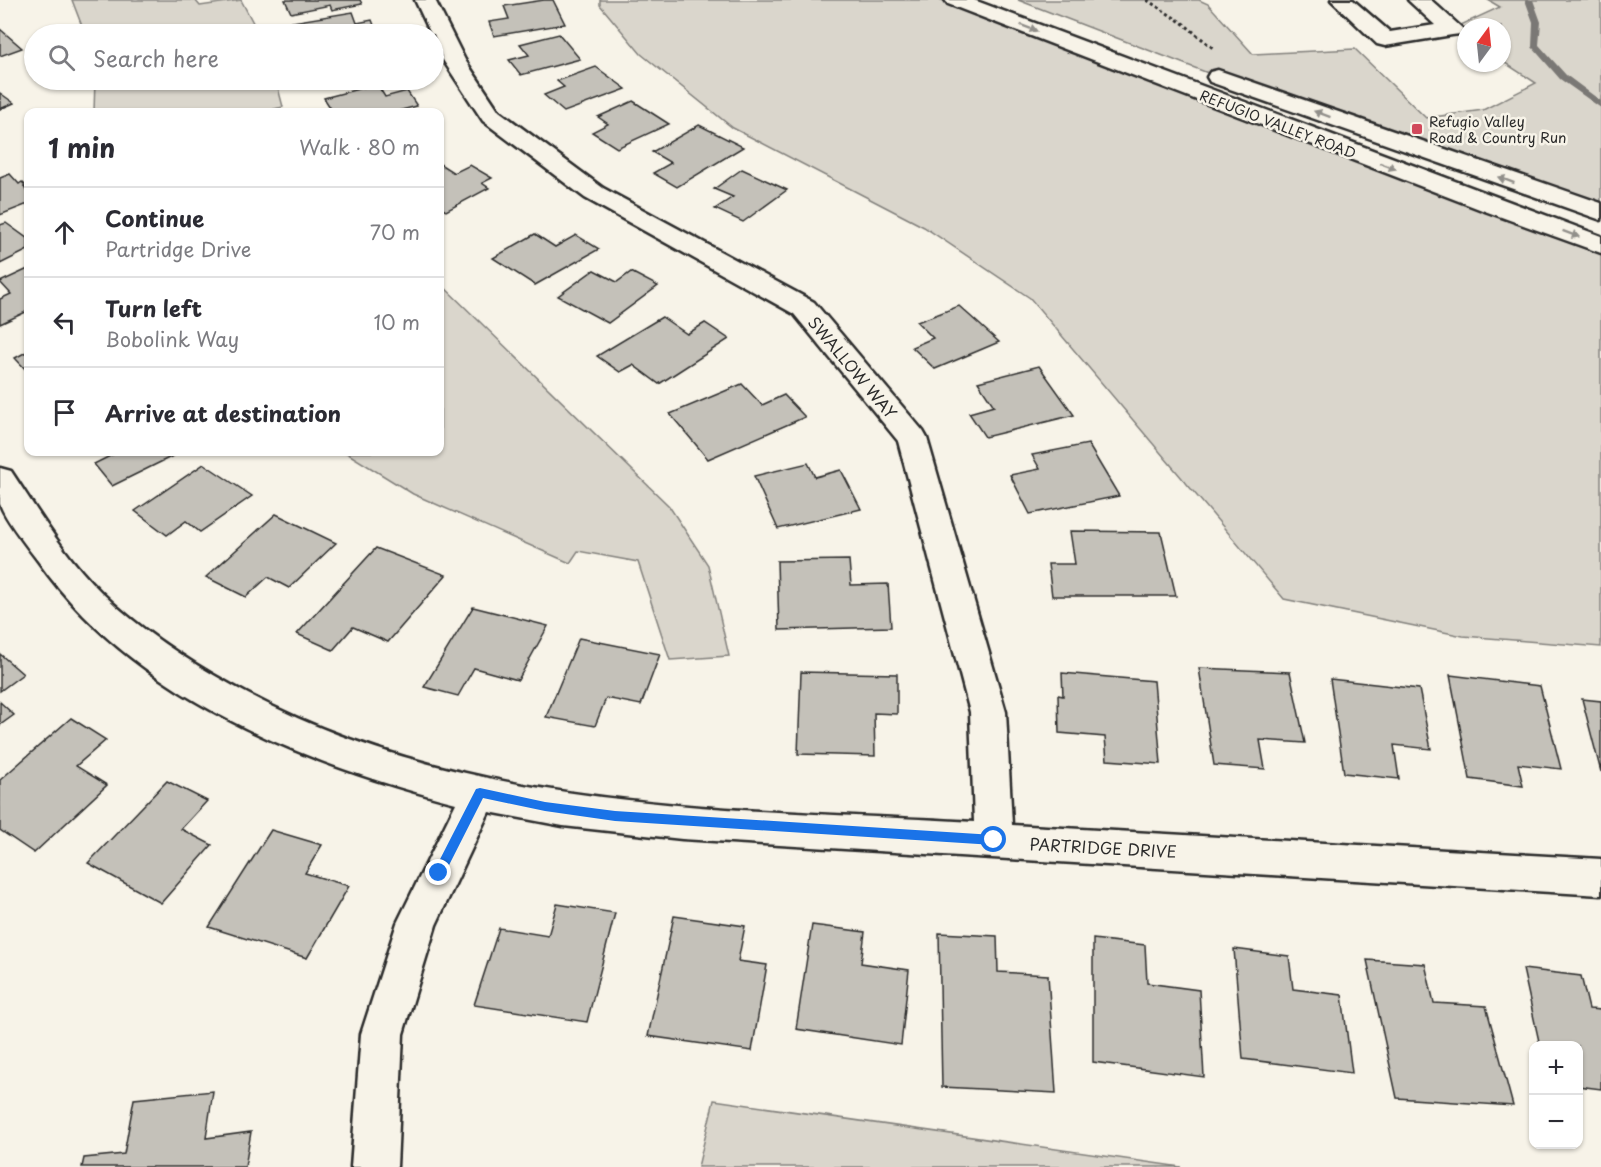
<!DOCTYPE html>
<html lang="en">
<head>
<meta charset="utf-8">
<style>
  body { margin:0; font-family:"Playpen Sans",sans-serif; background:#f7f7f7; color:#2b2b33 }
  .controls { position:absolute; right:18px; bottom:18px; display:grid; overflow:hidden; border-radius:12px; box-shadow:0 2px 4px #0004 }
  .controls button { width:54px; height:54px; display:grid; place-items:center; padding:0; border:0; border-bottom:2px solid #e1e1e2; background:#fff; color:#2b2b33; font:30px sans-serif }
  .compass { position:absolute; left:1457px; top:18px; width:54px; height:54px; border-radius:50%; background:#fff; box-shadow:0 2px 4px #0004; rotate:15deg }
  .stop { position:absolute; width:18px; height:18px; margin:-14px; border:4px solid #1a73e8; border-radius:50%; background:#fff }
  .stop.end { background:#1a73e8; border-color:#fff; box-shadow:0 2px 6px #0008 }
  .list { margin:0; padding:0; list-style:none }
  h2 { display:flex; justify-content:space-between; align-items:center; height:78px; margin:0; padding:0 24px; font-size:26px }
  h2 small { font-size:20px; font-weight:400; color:#7c7c81 }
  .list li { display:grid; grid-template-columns:39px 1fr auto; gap:18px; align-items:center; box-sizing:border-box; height:90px; padding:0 24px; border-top:2px solid #e1e1e2 }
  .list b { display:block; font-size:22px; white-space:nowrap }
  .list p { margin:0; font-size:20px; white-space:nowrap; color:#7c7c81 }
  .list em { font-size:20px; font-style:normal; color:#7c7c81 }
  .icon { flex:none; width:33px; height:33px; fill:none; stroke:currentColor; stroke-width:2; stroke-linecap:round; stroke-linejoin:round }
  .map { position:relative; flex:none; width:1601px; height:1167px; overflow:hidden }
  .search { position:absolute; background:#fff; box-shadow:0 2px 4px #0004; left:24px; top:24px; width:420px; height:66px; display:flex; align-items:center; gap:15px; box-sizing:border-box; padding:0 21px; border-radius:33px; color:#7c7c81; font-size:22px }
  .panel { position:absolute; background:#fff; box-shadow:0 2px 4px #0004; left:24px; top:108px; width:420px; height:348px; border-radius:12px }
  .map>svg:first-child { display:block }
</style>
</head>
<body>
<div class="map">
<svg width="1601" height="1167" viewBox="0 0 1601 1167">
  <rect width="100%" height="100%" fill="#f7f3e8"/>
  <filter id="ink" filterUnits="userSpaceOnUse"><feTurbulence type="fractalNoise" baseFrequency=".0167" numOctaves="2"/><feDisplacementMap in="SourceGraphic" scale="12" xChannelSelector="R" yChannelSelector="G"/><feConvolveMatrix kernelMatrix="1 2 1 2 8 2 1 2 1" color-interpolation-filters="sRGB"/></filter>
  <g filter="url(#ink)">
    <g fill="#dad6cc" stroke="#82807c" stroke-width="1.5">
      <path d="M72,0h123l5,6 41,-6 18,34h-174z"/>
      <path d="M600,0h355l646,245v402l-138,-11 -179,-37 -254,-301 -106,-71 -191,-99 -92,-74 -41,-49z"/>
      <path d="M1018,0h181l9,4 45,50 102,-5 71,69 57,-8 53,-27 -34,-22v-34h-36v11l-14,-9 48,-22 -12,-7h113v212l-380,-134z"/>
      <path d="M95,80h181l7,27 -9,2 1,3h-181z"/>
      <path d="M440,283l229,223 39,59 21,91 -59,4 -32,-98 -60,-11 -8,12 -157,-69 -68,-42h95z"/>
      <path d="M714,1100l467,67h-483z"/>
    </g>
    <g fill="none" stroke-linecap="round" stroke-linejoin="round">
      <path fill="#7a7874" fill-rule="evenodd" d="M1525,0h8l8,22 -2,23 27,30 35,26v7l-41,-29 -28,-32 1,-25z"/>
    </g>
    <g fill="#c4c1b9" stroke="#2b2b2b" stroke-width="1.5">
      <path d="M285,0h75l2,4 -30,6 -2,-5 -39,8z"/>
      <path d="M544,0h9l12,24 -71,12 -5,-14 20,-3 -5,-13z"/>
      <path d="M353,12l4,11 15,-3 5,13 -106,1 -3,-8z"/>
      <path d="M0,29l22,19 -22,8z"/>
      <path d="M559,34l21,25 -59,16 -12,-15 20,-5 -9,-11z"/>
      <path d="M596,67l30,22 -62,23 -20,-17 20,-8 -7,-6z"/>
      <path d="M306,80h33l-28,7z"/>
      <path d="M377,84l8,13 22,-6 10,15 -23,6h-61l-9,-14z"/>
      <path d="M0,93l14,10 -14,6z"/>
      <path d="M633,101l36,23 -52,24 -25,-16 16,-8 -10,-7z"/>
      <path d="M699,125l44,22 -66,40 -24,-14 18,-10 -19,-11z"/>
      <path d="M440,164l14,9 16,-8 22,13 -10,5 7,5 -43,23 -6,-4z"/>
      <path d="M742,169l45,21 -44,32 -28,-13 18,-12 -19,-8z"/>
      <path d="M10,174l9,10 3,-2 5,5h-3l4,7v10l-28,11v-37z"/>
      <path d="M6,223l22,16v11l-28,14v-39z"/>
      <path d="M535,234l20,13 21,-12 23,14 -64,36 -42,-27z"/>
      <path d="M28,269v42l-28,13v-25l11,-5 -11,-12z"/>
      <path d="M594,270l23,12 14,-10 27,14 -50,37 -50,-27z"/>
      <path d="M959,306l40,36 -64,27 -23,-22 21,-9 -16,-16z"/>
      <path d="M662,317l25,17 18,-11 24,16 -70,45 -26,-19 -13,7 -23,-16z"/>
      <path d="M28,351v21l-13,-14z"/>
      <path d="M1039,366l35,49 -89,22 -16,-24 25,-7 -16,-24z"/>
      <path d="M742,384l20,21 22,-10 21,22 -97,42 -38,-45z"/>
      <path d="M1088,444l31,52 -89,18 -20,-39 30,-6 -8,-14z"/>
      <path d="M115,452h66l-69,34 -18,-22 22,-11z"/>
      <path d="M808,463l7,14 26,-7 20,39 -83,20 -24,-53z"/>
      <path d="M204,464l48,32 -52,36 -14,-11 -19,14 -32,-24z"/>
      <path d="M276,514l60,29 -47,45 -21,-11 -22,20 -40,-20z"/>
      <path d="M1070,531l91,1 15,64h-124l-4,-32h27z"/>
      <path d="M376,548l70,27 -58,67 -35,-15 -20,23 -36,-16z"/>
      <path d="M849,560l2,25 37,-1 3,43 -112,3 -2,-69z"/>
      <path d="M473,607l75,19 -30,54 -44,-12 -16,28 -34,-9z"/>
      <path d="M579,638l81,16 -19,51 -35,-7 -11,28 -49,-9z"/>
      <path d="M0,654l23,20 -23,17z"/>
      <path d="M1199,668l91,4 15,71 -45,-3 5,29 -51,-4z"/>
      <path d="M801,672l96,2v40l-23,-1 1,43 -77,-2z"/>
      <path d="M1062,673l92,8 7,83 -54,-4 -2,-23 -46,-4 -1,-38 5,1z"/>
      <path d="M1450,675l90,11 21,83 -43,-5 5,22 -53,-7z"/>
      <path d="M1330,679l89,10 12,60 -37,-4 5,34 -55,-6z"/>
      <path d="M1582,699l19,2v71z"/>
      <path d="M0,702l14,13 -14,10z"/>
      <path d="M71,718l35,22 -30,26 31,19 -73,68 -34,-23v-50z"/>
      <path d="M167,781l40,20 -26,28 31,16 -51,58 -73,-40z"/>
      <path d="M271,830l51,15 -17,28 44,13 -42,72 -98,-31z"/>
      <path d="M557,904l58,9 -28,109 -113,-17 25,-77 49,8z"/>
      <path d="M674,916l71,10 -7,35 29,4 -15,86 -104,-15z"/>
      <path d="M812,925l53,7 -4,31 48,7 -8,75 -105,-16z"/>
      <path d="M939,933l58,3 1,36 50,3 8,118 -114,-6z"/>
      <path d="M1093,939l52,6 2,38 52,7 5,87 -111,-15z"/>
      <path d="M1234,949l55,7 4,33 49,6 10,78 -109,-14z"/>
      <path d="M1367,960l58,4 9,39 52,3 27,100 -116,-8z"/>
      <path d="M1523,969l58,7 8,33 12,1v79l-23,-3v-40h-38z"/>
      <path d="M213,1091l-7,47 45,-6 -6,35h-163l2,-9 40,-4 10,-55z"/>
    </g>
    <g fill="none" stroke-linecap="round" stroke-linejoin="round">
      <defs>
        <g id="minor">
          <path d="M415,0h20l30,60 34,51 104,77 211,114 109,129 4,7 79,274 6,113 589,34v36l-919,-56 -119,-13 -74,-14 -53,113 -33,109 -6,133h-46l10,-133 36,-111 59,-120c-153,-39 -324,-108 -418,-242 -11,-15 -32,-40 -38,-57 0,-10 0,-26 0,-36l11,3c28,42 54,86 90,121 39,38 85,68 132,94 226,126 490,122 741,136l-4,-110 -72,-271 -104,-127 -209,-116 -102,-77 -40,-61 -9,-26h-3z"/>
          <path d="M945,0h29l627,236v17l-119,-43 -534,-206z"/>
          <path d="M1331,0h22l37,32 45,-7 -27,-25h23l32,29 -3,5 -8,1 -67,11 -8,-2z"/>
          <path d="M1218,70l383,133v17l-391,-138 -3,-5 3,-5z"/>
        </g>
      </defs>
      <use href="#minor" stroke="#2b2b2b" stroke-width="5"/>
      <path stroke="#2b2b2b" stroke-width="3" stroke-dasharray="3 3" stroke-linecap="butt" d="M1147,0l37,24 30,25"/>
      <use href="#minor" fill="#f7f3e8" fill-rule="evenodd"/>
    </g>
    <defs><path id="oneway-solid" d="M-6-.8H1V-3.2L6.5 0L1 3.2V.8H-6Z" transform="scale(1.5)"/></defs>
    <g fill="#918f8a">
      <use href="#oneway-solid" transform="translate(1029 28) rotate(21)"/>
      <use href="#oneway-solid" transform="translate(1322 114) rotate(-160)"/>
      <use href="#oneway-solid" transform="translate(1388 166) rotate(21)"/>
      <use href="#oneway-solid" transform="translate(1506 180) rotate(-160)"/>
      <use href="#oneway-solid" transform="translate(1571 234) rotate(20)"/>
    </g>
  </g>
  <path fill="#1a73e8" d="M480,788l65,14 70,9 379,24 6,5 -6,5 -379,-24 -70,-10 -62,-13 -40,79h-8v-8l41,-80z"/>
  <rect fill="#d1495b" stroke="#f7f3e8" stroke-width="2" x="1411" y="123" width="12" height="12" rx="3"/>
  <g text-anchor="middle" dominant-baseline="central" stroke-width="5" stroke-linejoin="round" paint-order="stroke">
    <g font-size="14" fill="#2b2b2b" stroke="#f7f3e8" text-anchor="start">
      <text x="1429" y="121">Refugio Valley<tspan x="1429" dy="16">Road &amp; Country Run</tspan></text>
    </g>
    <g font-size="14" fill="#2b2b2b" stroke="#f7f3e8">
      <text transform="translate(1278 124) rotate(21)">REFUGIO VALLEY ROAD</text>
    </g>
    <g font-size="16" fill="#2b2b2b" stroke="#f7f3e8">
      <text transform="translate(853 367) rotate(50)">SWALLOW WAY</text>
      <text transform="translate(1103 847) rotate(3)">PARTRIDGE DRIVE</text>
    </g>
  </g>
</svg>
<div class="controls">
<button>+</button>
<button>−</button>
</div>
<svg class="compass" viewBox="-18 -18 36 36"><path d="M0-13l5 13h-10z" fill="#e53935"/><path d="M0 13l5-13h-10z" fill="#7c7c81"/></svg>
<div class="stop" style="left:994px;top:840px"></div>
<div class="stop end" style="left:439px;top:873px"></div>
<div class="search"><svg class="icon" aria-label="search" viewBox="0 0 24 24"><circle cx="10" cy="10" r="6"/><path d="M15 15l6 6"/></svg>Search here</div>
<section class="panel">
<h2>1 min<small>Walk · 80 m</small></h2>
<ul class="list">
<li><svg class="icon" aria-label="ahead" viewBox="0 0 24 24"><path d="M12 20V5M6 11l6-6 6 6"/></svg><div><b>Continue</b><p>Partridge Drive</p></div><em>70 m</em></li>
<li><svg class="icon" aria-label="left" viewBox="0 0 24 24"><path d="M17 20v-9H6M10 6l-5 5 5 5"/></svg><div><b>Turn left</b><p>Bobolink Way</p></div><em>10 m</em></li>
<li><svg class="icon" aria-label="arrive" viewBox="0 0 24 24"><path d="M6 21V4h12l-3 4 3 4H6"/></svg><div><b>Arrive at destination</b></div></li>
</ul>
</section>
</div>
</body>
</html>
